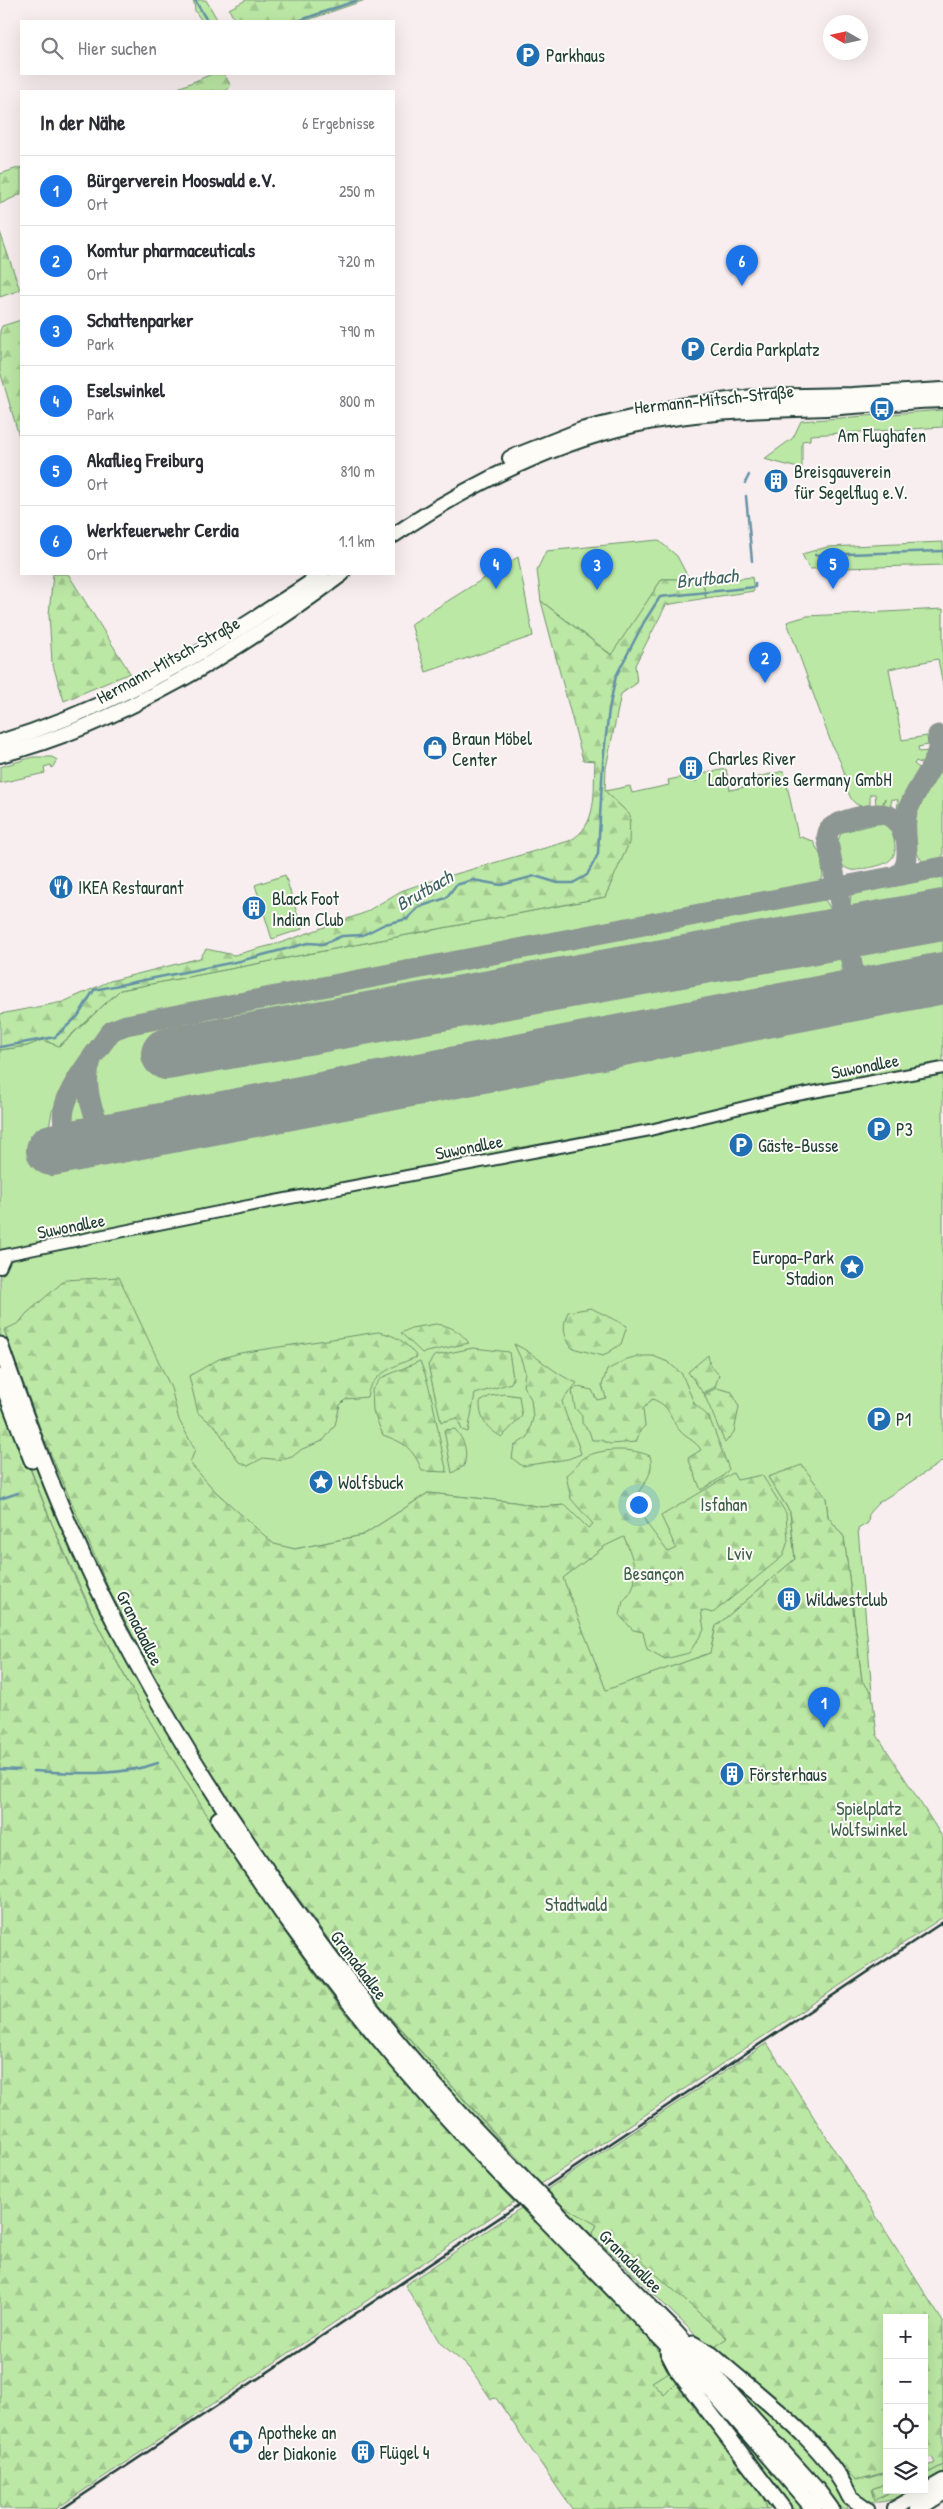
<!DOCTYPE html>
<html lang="de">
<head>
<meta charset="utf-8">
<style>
  body { margin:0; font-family:"Patrick Hand",sans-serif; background:#f2f2f3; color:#2b2b33 }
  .controls { position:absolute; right:15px; bottom:15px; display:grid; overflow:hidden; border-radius:0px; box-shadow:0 5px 20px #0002 }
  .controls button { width:45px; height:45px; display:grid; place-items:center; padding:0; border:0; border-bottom:1px solid #e1e1e2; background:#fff; color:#2b2b33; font:25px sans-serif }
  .compass { position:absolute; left:823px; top:15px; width:45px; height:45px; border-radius:50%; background:#fff; box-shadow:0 5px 20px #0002; rotate:279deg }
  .you { position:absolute; left:638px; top:1504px; width:18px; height:18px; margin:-12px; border:4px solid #fff; border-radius:50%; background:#1a73e8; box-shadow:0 0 0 8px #1a73e833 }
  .badge { display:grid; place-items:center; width:32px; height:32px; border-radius:50%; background:#1a73e8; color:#fff; font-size:16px; font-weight:700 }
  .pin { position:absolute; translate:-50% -41px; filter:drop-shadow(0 1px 2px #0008) }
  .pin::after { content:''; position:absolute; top:26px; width:18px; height:15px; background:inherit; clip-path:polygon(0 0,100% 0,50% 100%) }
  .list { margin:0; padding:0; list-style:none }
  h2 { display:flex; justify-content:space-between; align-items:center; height:65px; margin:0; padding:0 20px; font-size:21px }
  h2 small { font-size:16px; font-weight:400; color:#7c7c81 }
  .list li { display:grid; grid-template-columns:32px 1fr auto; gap:15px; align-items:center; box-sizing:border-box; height:70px; padding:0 20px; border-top:1px solid #e1e1e2 }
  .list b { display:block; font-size:19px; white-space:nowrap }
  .list p { margin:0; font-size:16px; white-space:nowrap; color:#7c7c81 }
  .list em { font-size:16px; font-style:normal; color:#7c7c81 }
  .icon { flex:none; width:28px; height:28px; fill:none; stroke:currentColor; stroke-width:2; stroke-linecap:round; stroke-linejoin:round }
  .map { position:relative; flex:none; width:943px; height:2509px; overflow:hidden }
  .search { position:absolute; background:#fff; box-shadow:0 5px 20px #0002; left:20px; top:20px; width:375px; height:55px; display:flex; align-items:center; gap:12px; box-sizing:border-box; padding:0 18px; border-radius:0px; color:#7c7c81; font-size:19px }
  .panel { position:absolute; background:#fff; box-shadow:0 5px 20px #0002; left:20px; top:90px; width:375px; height:485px; border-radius:0px }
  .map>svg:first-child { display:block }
</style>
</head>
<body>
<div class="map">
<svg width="943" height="2509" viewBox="0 0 943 2509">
  <defs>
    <pattern id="forest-firs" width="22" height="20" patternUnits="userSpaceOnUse" patternTransform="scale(1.25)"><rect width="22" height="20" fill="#bce8a5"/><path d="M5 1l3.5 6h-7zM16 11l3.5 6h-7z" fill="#a1c88f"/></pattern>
  </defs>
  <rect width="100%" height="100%" fill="#f9eeef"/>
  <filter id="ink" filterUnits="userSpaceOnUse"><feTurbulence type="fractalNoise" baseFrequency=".02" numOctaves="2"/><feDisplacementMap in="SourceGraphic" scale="10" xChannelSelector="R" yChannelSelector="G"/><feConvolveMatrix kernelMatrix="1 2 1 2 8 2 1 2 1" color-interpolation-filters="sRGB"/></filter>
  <g filter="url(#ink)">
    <g fill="#bce8a5" stroke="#6e926c">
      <path d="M191,0h15l12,21h-16l-7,-10 -1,-9z"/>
      <path d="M943,410v17l-133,8v5l-8,1v28l-38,-10 29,-21 8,-17z"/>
      <path d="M658,540l19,16 12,23h-27l-50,76 -71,-54 -4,-31 9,-19z"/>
      <path d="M943,542v23l-134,4 -7,-15 25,-7z"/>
      <path d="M518,557l15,79 -107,36 -15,-48z"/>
      <path d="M752,577l2,14 -48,7 -3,-15z"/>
      <path d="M943,609v76l-5,-26 -49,10 13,71 25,-4 1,9 -10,2 1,5 9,-1 1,5 -4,9 -9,-4 -2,3 8,6 -22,43 -3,-2 1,-11 -6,-1 -2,9 -6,-2 1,-8 -3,7h-6l-1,-11h-5v12c-25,4 -22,-23 -28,-40 -2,-6 -6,-12 -9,-18l-46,-126 20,-6z"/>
      <path d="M33,757h19l5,3 -5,8 -1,-3 -7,2 1,6 -45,10v-16z"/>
      <path d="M936,762l7,4v97c-24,5 -27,-8 -30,-29 -1,-7 -3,-15 -2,-23 5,-17 17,-33 25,-49z"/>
      <path d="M726,769l4,21 29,-6 -1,-7 26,-6 14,65 15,5 8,15 2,21 -5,7 -9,5 -693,134 -9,6 -55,82 -4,23 6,33 889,-171v465l-65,42 -9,10 -1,10 -10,6 14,164 -10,-12 -18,-144 -16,-20 -2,-19 -58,-21 22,35 5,47 -79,67 -6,27 -104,38 -44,-113 43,-32 -40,-41 -24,2 -27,-5 -86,-9 -65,42 -68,14 -21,-4 -58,-53 -177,-190 -20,21 219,494 132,178 153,171 -23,17 -82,-85 -70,-81 -65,-86 -89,-134 -49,-83 -46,-86 -47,-104 -52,-135v-339l27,-4 15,-6 18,6 60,-56 485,-93 23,-54 2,-28 -25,-24 25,-5 2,7 37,-8 -1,-5 21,-4 1,6 7,-1 -1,-6z"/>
      <path d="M880,823c9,2 12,8 14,17 5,21 -9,25 -27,28 -6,1 -13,4 -19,1 -14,-6 -13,-27 -6,-37z"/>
      <path d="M943,872v89l-67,13 -12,-5 -6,-12 -9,-48 2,-15 7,-5z"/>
      <path d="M285,875l17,54 -30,10 -17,-54z"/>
      <path d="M814,896l12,5 5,9 11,56 -2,8 -7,8 -720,139 -12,-5 -4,-5 -7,-40 28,-39z"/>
      <path d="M81,1086l4,3 5,31v4l-6,2 -12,-6 -5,-11 5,-13z"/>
      <path d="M561,2203l36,22 -5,10 -34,-30z"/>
      <path d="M628,2248l99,90 -16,12 -90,-88z"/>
      <path d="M679,2363l125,146h-17z"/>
      <path d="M713,2363l89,76 44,60 1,10h-7l-85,-101z"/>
      <path d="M673,2369l105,140h-11l-5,-15 -86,-111 -12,12 -12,-13z"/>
      <path d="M838,2465l31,13 18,-6v11l-15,6 9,9 15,-8h23c-51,19 -52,19 -81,-25z"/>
      <path d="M943,2465v12l-19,10v-12z"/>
    </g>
    <g fill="url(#forest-firs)" stroke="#6e926c">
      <path d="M246,0h119l-60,21h-70l-6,-12z"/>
      <path d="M212,74h12l7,12 -5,5h-55z"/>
      <path d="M21,167v27l-21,10v-30z"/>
      <path d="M0,232l20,58 -20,7z"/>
      <path d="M21,320v123l-21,-72v-40l2,-5z"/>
      <path d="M53,574h15l62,99 -66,28 -12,-39 -3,-48z"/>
      <path d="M662,579h27l14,4 3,15 -40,7 -31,60 2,18 -16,11 -15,74 -1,23 25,24 -1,28 -24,54 -485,93 -61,56 -17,-6 -15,6 -27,4v-36l63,-12 47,-21 90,-23 6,-9 28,6 46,-12 84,-30 37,-22 17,-6 151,-44c30,-15 24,-50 26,-80l-12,-1 -42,-159 70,54z"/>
      <path d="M119,1277l52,111 8,32 16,30 -5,13 26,29 58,52 21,5 68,-14 65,-42 86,9 27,5 24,-2 23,23 5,-4 -22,-25 -5,-24c7,-5 14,-15 21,-19 18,-8 46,-8 63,0 5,18 -7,29 -17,43l14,25 21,28 8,-4 -15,-32 72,-43 4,7 25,-5 24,38 2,28 -5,15 -70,57 -12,-3 3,20 -15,23 -24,6 -18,-10 -4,-17 -10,-2 -13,-14 3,-15c21,-18 10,-42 1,-64l-19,9 -42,32 43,112 104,-37 6,-27 79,-67 -5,-47 -22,-35 34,-12 20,27 4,6 2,19 16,20 18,144 10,12 5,42 66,103v79l-402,267 -171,-189 -132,-178 -69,-112 -58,-111 -68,-158 -39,-106 15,-7 7,-9 39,-34z"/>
      <path d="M591,1308l36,18 -6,18 -18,12 -31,-8c-9,-13 -10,-22 -4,-36z"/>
      <path d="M436,1324c15,2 24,7 33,19l-47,10 -21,-20 10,-5z"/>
      <path d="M378,1332c18,3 28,10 39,25 -19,7 -48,18 -50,40l-21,2 -6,6 -5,20 -12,16 -21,8 -10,8 -11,3 -18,-2 -15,8 -10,-5 -22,-34 -18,-14 -9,-37 30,-17 21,-6z"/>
      <path d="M514,1344c23,10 39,30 63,39l-15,18c4,19 14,34 19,53l-13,5 -46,7 -10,-8 2,-12 14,-9 5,-19 -2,-19 -8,-13 2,-14 -4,-13z"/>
      <path d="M473,1348l36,4 4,26 -2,5 -36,11 -7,38 -6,-2 -5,-12 -16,4 -13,-57 6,-9z"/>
      <path d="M708,1355l2,10 9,10 -4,12 -12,6 -15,-21z"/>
      <path d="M639,1356h14l15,6 14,12 12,29 15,14 20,52 -7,8 -21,13 -13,-32 13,-8c-5,-9 -15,-12 -21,-19 -11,-13 -8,-25 -28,-32l-9,10 2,17 -5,5 -4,11 -26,2 -9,-4h-9l-3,-9 -7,-8v-7l-7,-8 -3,-17 6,-4 14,3 5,10 9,-2 -4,-13 5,-15 20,-11z"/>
      <path d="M420,1361c15,35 17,74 27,111l-25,-1c-9,-23 -17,-28 -39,-36l-10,-24 -1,-21 9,-12z"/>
      <path d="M717,1388l15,4 7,15 -5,25 -9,11 -21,-49z"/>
      <path d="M0,1389c30,81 61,164 100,241 42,82 90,160 141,237 34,52 69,103 108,151 48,57 99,111 151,165l-2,2 16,17 -458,307h-56z"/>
      <path d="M504,1394l15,2 3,20 -20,21c-16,-9 -22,-17 -22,-35l10,-6z"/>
      <path d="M455,1429c10,12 13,22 9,37l-12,7 -8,-43z"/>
      <path d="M767,2043l176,279v143l-19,10v-7l11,-5 -3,-6 -8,2v-141h-37v154l-31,8 -145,-130 16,-12 -99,-89 -7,13 -29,-27 5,-10 -37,-21 -14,-14z"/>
      <path d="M521,2208l13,14 3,-2 98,101 38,48 -21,13 12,13 12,-12 86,111 5,15h-195l-76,-111 -5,1 -21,-31 -30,-25 -35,-58z"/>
      <path d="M887,2483v7h9l-21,10 -3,-11z"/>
    </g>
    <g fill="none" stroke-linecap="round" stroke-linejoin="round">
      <g stroke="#6491a5" stroke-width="2.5">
        <path d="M195,0l11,19 4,2"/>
        <path d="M298,21l60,-21"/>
        <path d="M745,483l4,-8"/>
        <path d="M746,496l6,65"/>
        <path d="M815,555l128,-4"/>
        <path d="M0,1047l55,-10 23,-21 16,-26 146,-29 68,-18 15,1 19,-8 21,-1 22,-11 22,-5 12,-12 27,-9 10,-13 17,-5 28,5 34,-9 23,7h15l14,-8 11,-21 5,-92 6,-53 7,-33 28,-54 16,-25 95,-10v-4"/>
        <path d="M0,1499l18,-6"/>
        <path d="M0,1769l19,1"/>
        <path d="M33,1771c42,2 85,6 125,-8"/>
      </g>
      <g stroke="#8c9692" stroke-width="21">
        <path d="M895,876c22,-9 6,-43 12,-63 7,-26 36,-51 31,-78"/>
        <path d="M858,995l-31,-158 2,-8c10,-9 45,-18 58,-14 9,3 14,13 17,21"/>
        <path d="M91,1061c-8,18 -1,55 13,67 7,6 14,7 22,8"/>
        <path d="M85,1144c-54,-19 7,-84 24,-110l4,-4 13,-5 817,-158"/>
      </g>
      <g stroke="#8c9692" stroke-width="52">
        <path d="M167,1054l776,-139"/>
        <path d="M52,1150l891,-172"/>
      </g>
      <defs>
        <g id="minor">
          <path d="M0,1256l248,-50 402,-76 136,-33 157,-29"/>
          <path d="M0,1268l6,-13"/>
        </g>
        <g id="major">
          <path d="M510,458l71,-28 100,-24 72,-9 99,-2 91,-5"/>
          <path d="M394,535c73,-49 153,-90 240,-110 62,-14 128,-15 192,-17 39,-2 78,-7 117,-8"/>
          <path d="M0,742c92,-28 175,-72 256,-124 22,-15 45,-28 66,-44"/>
          <path d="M0,755c119,-30 245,-108 342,-181"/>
          <path d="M850,2497l17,12"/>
          <path d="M894,2509l49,-28"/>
          <path d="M918,2509l25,-16"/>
        </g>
        <g id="highway">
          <path d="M0,1345c37,107 79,214 134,313 55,101 119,197 188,289 60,79 123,155 194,224"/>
          <path d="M0,1377l32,83"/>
          <path d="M219,1819c83,130 178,250 286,360"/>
          <path d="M553,2209l122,123 142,158 14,19"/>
          <path d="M542,2216l171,176 101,117"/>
          <path d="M693,2344l19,11c47,42 111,85 138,142"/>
          <path d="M668,2352l10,19 105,138"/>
        </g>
      </defs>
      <use href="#minor" stroke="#1f3d34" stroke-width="14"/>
      <use href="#major" stroke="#1f3d34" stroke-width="18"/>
      <use href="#highway" stroke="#1f3d34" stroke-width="19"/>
      <use href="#minor" stroke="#fdfcf7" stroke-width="10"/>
      <use href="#major" stroke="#fdfcf7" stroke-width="14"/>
      <use href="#highway" stroke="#fdfcf7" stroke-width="15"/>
      <g stroke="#1f3d34" stroke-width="2.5">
        <path d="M547,2186l396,-264"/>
        <path d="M62,2509l455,-303"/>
      </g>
      <defs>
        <g id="highway-bridge">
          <path d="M516,2171l37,38"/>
          <path d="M505,2179l37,37"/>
        </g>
      </defs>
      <use href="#highway-bridge" stroke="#1f3d34" stroke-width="19" stroke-linecap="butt"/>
      <use href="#highway-bridge" stroke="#fdfcf7" stroke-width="15"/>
    </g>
  </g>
  <defs>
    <symbol id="parking-disc" viewBox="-11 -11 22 22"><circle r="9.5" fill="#1f6fb2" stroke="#fdfcf7"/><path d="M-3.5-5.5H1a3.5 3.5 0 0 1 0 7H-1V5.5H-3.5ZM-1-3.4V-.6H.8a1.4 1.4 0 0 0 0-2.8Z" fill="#fff"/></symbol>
    <symbol id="bus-disc" viewBox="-11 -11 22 22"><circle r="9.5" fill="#1f6fb2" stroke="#fdfcf7"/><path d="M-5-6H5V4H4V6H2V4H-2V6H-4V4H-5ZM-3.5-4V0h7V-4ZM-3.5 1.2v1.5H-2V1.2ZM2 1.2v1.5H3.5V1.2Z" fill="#fff"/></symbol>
    <symbol id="building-disc" viewBox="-11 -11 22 22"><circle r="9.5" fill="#1f6fb2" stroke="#fdfcf7"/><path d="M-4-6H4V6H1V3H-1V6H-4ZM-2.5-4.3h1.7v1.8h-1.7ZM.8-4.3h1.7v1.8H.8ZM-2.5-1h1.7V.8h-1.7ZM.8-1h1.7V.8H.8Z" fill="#fff"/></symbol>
    <symbol id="shop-disc" viewBox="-11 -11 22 22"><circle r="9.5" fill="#1f6fb2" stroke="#fdfcf7"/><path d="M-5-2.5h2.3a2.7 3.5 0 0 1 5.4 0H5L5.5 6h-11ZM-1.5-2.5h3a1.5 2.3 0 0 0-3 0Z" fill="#fff"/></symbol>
    <symbol id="restaurant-disc" viewBox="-11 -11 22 22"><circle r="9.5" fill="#1f6fb2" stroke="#fdfcf7"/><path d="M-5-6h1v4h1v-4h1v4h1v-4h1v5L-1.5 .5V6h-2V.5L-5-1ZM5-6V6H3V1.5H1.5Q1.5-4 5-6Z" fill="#fff"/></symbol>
    <symbol id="sight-disc" viewBox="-11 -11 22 22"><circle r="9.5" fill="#1f6fb2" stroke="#fdfcf7"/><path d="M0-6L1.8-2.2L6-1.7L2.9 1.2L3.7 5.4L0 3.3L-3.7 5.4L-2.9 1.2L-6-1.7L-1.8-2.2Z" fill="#fff"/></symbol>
    <symbol id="pharmacy-disc" viewBox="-11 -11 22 22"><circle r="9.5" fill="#1f6fb2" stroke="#fdfcf7"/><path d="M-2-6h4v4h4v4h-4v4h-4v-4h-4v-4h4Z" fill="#fff"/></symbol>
  </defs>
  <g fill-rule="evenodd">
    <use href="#parking-disc" x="514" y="41" width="28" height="28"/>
    <use href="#parking-disc" x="679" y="335" width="28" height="28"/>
    <use href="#bus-disc" x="868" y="395" width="28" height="28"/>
    <use href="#building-disc" x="762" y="467" width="28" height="28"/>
    <use href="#shop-disc" x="421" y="734" width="28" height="28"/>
    <use href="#building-disc" x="677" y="754" width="28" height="28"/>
    <use href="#restaurant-disc" x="47" y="873" width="28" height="28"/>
    <use href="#building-disc" x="240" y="894" width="28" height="28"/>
    <use href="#parking-disc" x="865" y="1115" width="28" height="28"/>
    <use href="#parking-disc" x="727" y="1131" width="28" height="28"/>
    <use href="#sight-disc" x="838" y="1253" width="28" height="28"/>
    <use href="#parking-disc" x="865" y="1405" width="28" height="28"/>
    <use href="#sight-disc" x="307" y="1468" width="28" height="28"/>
    <use href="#building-disc" x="775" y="1585" width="28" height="28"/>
    <use href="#building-disc" x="718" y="1760" width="28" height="28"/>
    <use href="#pharmacy-disc" x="227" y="2428" width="28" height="28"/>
    <use href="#building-disc" x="349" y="2438" width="28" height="28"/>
  </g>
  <g text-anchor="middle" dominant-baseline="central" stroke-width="4" stroke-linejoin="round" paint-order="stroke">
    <g font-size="18" fill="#1f3d34" stroke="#fdfcf7" text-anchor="start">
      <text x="546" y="55">Parkhaus</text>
      <text x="710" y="349">Cerdia Parkplatz</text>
      <text x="882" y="435" text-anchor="middle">Am Flughafen</text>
      <text x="794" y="471">Breisgauverein<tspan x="794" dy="21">für Segelflug e.V.</tspan></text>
      <text x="452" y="738">Braun Möbel<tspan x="452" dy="21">Center</tspan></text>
      <text x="708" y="758">Charles River<tspan x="708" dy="21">Laboratories Germany GmbH</tspan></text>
      <text x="78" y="887">IKEA Restaurant</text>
      <text x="272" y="898">Black Foot<tspan x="272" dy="21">Indian Club</tspan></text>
      <text x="896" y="1129">P3</text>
      <text x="758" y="1145">Gäste-Busse</text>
      <text x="834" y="1257" text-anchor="end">Europa-Park<tspan x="834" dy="21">Stadion</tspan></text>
      <text x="896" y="1419">P1</text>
      <text x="338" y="1482">Wolfsbuck</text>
      <text x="806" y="1599">Wildwestclub</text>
      <text x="750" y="1774">Försterhaus</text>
      <text x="258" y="2432">Apotheke an<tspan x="258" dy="21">der Diakonie</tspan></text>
      <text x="380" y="2452">Flügel 4</text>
    </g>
    <g font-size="18" fill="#1f3d34" stroke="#fdfcf7">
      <text transform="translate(714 399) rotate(-6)">Hermann-Mitsch-Straße</text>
      <text transform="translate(168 660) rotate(-29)">Hermann-Mitsch-Straße</text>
      <text transform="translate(865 1066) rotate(-11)">Suwonallee</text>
      <text transform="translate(469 1147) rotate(-11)">Suwonallee</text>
      <text transform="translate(71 1226) rotate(-11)">Suwonallee</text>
      <text transform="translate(140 1628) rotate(63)">Granadaallee</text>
      <text transform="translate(359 1965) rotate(53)">Granadaallee</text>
      <text transform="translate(631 2261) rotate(45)">Granadaallee</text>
    </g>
    <g font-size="18" fill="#3e5f4b" stroke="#fdfcf7">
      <text x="724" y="1504">Isfahan</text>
      <text x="740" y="1553">Lviv</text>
      <text x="654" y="1573">Besançon</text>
      <text x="869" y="1808">Spielplatz<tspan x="869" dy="21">Wolfswinkel</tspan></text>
      <text x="576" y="1904">Stadtwald</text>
    </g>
    <g font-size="19" font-style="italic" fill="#3c6063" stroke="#fdfcf7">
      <text transform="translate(707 578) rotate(-6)">Brutbach</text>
      <text transform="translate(424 890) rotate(-30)">Brutbach</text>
    </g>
  </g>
</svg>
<div class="controls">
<button>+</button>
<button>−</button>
<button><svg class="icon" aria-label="locate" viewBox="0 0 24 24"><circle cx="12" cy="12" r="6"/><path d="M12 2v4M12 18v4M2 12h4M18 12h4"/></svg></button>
<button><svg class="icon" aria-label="layers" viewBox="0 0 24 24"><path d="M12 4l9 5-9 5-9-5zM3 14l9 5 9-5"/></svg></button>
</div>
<svg class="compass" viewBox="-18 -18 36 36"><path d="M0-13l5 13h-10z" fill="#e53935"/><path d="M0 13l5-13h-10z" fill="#7c7c81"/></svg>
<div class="you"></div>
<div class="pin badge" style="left:824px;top:1728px">1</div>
<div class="pin badge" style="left:765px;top:683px">2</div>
<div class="pin badge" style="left:597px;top:590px">3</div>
<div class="pin badge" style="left:496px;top:589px">4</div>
<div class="pin badge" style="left:833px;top:589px">5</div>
<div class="pin badge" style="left:742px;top:286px">6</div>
<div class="search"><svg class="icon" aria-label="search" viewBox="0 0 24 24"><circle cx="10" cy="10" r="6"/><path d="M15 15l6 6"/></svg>Hier suchen</div>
<section class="panel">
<h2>In der Nähe<small>6 Ergebnisse</small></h2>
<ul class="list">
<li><span class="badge">1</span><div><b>Bürgerverein Mooswald e.V.</b><p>Ort</p></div><em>250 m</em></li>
<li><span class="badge">2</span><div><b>Komtur pharmaceuticals</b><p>Ort</p></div><em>720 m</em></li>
<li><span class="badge">3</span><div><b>Schattenparker</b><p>Park</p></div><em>790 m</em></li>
<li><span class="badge">4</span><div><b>Eselswinkel</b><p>Park</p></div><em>800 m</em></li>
<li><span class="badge">5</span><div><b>Akaflieg Freiburg</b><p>Ort</p></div><em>810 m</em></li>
<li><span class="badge">6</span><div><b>Werkfeuerwehr Cerdia</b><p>Ort</p></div><em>1.1 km</em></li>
</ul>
</section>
</div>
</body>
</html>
